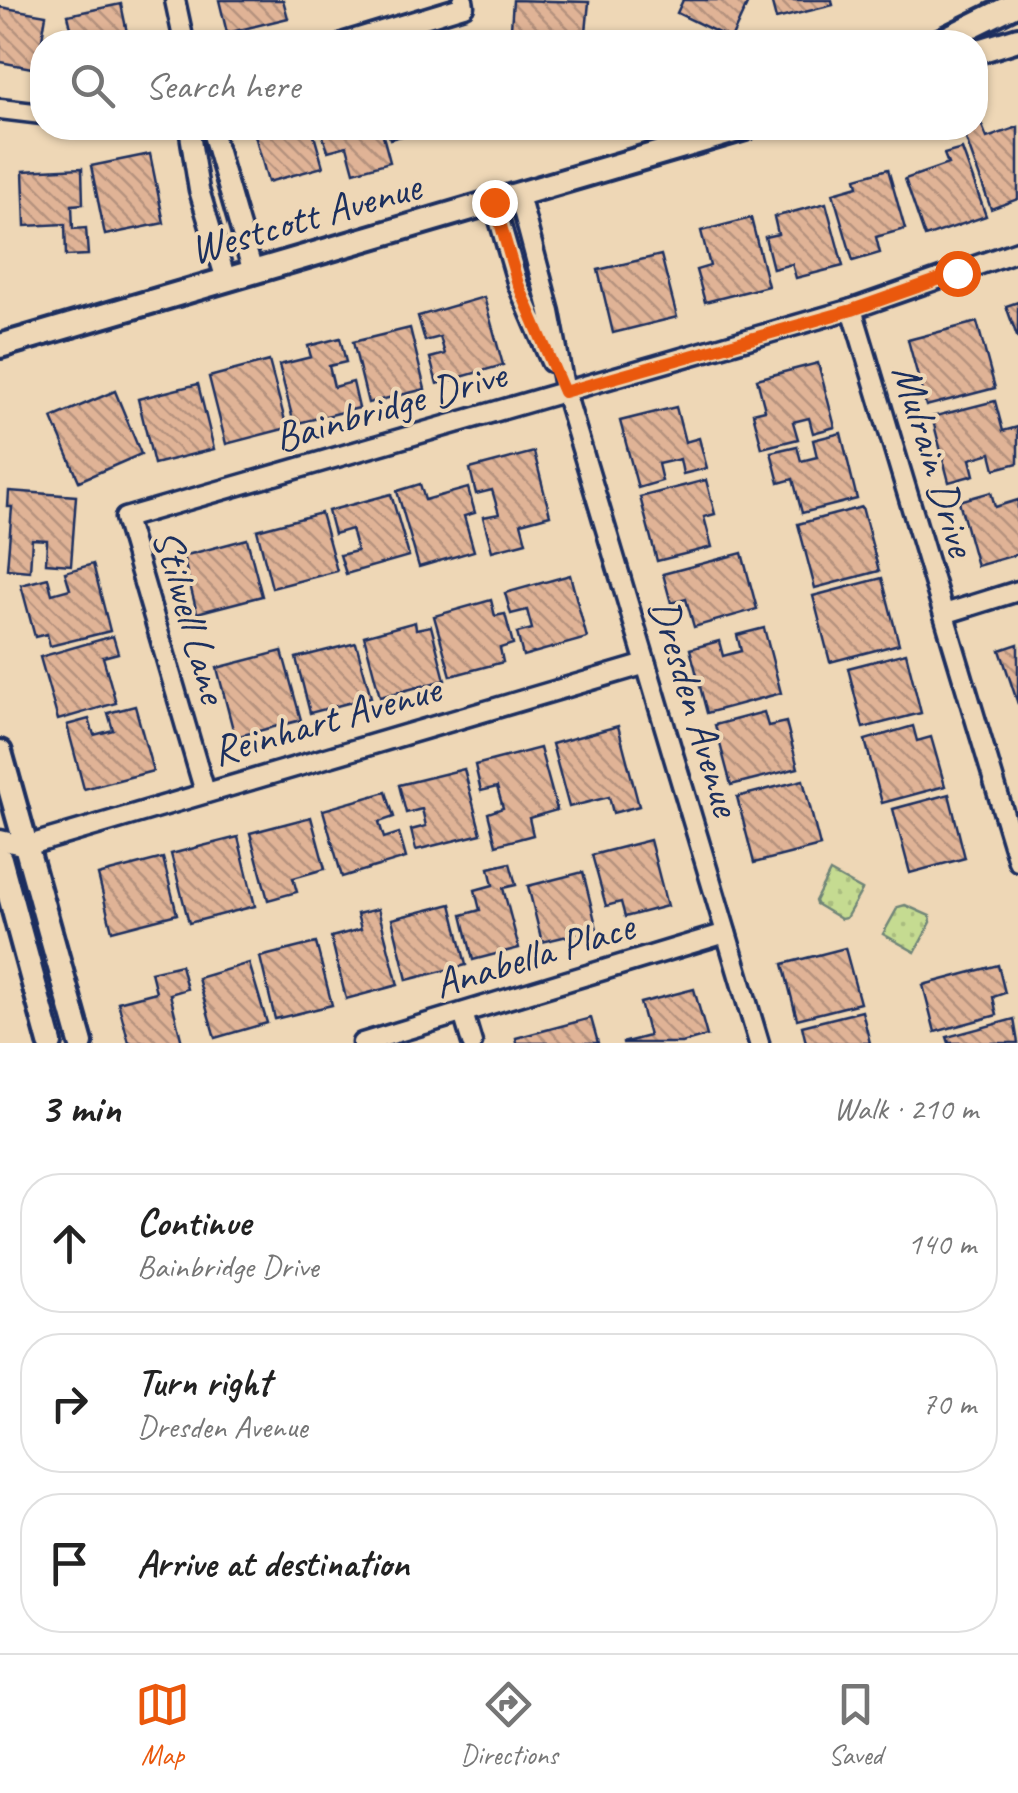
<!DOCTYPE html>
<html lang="en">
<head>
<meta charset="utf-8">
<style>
  body { margin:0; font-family:Caveat,sans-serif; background:#f6f6f6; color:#222 }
  .stop { position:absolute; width:30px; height:30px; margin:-22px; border:8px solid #ea580c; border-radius:50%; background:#fff }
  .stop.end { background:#ea580c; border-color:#fff; box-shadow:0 2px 10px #0008 }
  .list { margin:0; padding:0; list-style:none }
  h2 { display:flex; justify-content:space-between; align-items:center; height:130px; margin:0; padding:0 40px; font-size:42px }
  h2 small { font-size:32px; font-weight:400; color:#767676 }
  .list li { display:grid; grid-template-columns:65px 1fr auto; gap:30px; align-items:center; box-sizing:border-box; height:140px; margin:0 20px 20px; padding:0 20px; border:2px solid #e0e0e0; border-radius:40px }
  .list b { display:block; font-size:38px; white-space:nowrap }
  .list p { margin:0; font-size:32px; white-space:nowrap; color:#767676 }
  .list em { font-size:32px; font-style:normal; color:#767676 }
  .icon { flex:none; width:55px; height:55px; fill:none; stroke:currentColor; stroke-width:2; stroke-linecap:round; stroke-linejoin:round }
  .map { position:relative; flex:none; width:1018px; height:1043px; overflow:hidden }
  .search { position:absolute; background:#fff; box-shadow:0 2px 8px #0004; left:30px; right:30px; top:30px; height:110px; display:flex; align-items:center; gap:25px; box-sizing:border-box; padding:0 35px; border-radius:40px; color:#767676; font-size:38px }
  .sheet { height:610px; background:#fff }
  nav { display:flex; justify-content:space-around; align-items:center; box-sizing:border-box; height:140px; border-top:2px solid #e0e0e0; background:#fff; font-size:28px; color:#767676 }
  nav a { display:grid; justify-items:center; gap:5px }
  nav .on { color:#ea580c }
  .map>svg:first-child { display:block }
</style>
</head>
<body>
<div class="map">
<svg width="1018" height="1043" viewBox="0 0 1018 1043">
  <defs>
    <pattern id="park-dots" width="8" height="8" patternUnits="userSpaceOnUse" patternTransform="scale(2.5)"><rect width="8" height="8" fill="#c5db91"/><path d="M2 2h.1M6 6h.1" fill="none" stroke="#a9bc7f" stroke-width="1.8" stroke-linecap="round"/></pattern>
    <pattern id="building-back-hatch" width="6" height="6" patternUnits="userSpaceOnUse" patternTransform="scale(2.5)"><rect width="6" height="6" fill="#e0b396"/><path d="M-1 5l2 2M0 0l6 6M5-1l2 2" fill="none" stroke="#b5927e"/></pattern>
  </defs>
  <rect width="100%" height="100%" fill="#eed7b6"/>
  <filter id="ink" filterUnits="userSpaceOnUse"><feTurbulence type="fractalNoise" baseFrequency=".01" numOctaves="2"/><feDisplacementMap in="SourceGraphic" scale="20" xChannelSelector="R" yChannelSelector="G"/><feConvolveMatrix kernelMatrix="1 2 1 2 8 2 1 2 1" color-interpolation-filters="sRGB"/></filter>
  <g filter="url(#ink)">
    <g fill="url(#park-dots)" stroke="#708578" stroke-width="2.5">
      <path d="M830,872l32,18 -16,28 -5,1 -25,-15 -1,-3z"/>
      <path d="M905,905l25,11 1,6 -16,30 -32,-18 15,-27z"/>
    </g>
    <g fill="url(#building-back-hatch)" stroke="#1b2f5e" stroke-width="2.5">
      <path d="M219,0h64l5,18 -61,15z"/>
      <path d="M513,0l76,2 -4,40h-75z"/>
      <path d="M683,0h66l-18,39 -54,-26z"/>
      <path d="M771,0h61l1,5 -57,14z"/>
      <path d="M121,4l8,38h-68l-3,-11 13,-3 -3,-13z"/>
      <path d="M0,7l46,8 -9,54 -37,-7z"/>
      <path d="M976,111l11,27 31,-11v72l-27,10 -29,-81h14z"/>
      <path d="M253,128h59l11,39 -55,15z"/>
      <path d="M320,128h61l9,34 -36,10 -7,-26 -19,5z"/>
      <path d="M387,128h46l-43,11z"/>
      <path d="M962,149l24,67 -61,21 -20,-58 43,-15 -4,-10z"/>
      <path d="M150,154l14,69 -59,12 -14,-69z"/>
      <path d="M82,168l1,36 -11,1 1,24 13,-1 2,27 -22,1 -1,-32 -40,2 -2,-55z"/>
      <path d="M888,169l17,60 -29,8 4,16 -27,8 -20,-68 25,-7 -2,-8z"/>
      <path d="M826,203l17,63 -47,12 -4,-14 -19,5 -8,-32 13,-3 -4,-17z"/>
      <path d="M751,218l17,68 -63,16 -9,-32 14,-4 -9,-35z"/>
      <path d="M661,255l16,62 -64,16 -15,-63z"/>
      <path d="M484,297l19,68 -66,19 -7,-26 15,-4 -5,-17 -15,4 -7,-25z"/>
      <path d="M1018,302v37l-12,-33z"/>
      <path d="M977,322l18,66 -69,18 -18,-66z"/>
      <path d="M410,328l15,61 -57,14 -15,-61z"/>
      <path d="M340,338l6,24 -17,4 5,21 19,-5 6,26 -65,16 -15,-59 32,-8 -3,-11z"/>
      <path d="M269,361l18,67 -61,16 -17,-67z"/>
      <path d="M818,363l17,64 -22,6 -4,-15 -16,4 5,17 -36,9 -9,-35 12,-3 -8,-31z"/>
      <path d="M198,384l16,65 -60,15 -16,-65z"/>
      <path d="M115,391l26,63 -62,27 -27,-63z"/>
      <path d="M995,401l8,30 15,-4v36l-23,6 -4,-16 -21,6 4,16 -25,7 -17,-65z"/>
      <path d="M676,407l9,35 14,-4 8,30 -24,6 -3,-15 -22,5 4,17 -24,7 -18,-67z"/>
      <path d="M841,433l16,66 -55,14 -9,-34 -14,4 -8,-31 26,-6 4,15 16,-4 -4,-17z"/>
      <path d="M534,452l16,63 -29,8 5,19 -34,9 -9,-34 16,-3 -7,-24 -16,4 -6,-25z"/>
      <path d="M706,480l9,34 -11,3 8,30 -55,14 -17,-64z"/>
      <path d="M420,484l5,16 43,-12 7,25 -11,3 10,35 -55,16 -22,-76z"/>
      <path d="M9,491l67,5 -5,69 -25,-2 1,-23 -15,-1 -2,32 -23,-2 5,-62h-4z"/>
      <path d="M991,492l4,15 23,-7v54l-41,12 -18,-65z"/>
      <path d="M391,494l18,62 -63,18 -6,-19 17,-4 -6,-22 -17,5 -6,-23z"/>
      <path d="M862,507l17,64 -64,17 -17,-64z"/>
      <path d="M321,513l16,58 -65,17 -15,-58z"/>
      <path d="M247,539l15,57 -65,17 -14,-57z"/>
      <path d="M742,553l15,56 -63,18 -8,-28 -15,4 -8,-29z"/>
      <path d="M93,564l17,67 -60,15 -3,-12 -12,3 -14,-52 27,-7 4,16 18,-5 -5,-17z"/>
      <path d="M570,575l17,63 -64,18 -6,-23 15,-4 -5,-19 -16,4 -6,-21z"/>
      <path d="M882,578l17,66 -69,18 -17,-66z"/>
      <path d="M491,600l4,16 10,-2 8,30 -13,4 3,14 -52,14 -17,-60z"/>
      <path d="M415,622l1,7 15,-3 14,54 -65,17 -16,-61z"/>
      <path d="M764,628l17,65 -74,20 -17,-64 29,-8 4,15 18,-5 -4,-16z"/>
      <path d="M113,636l5,17 -15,4 13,46 -58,17 -18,-63z"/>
      <path d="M356,643l15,54 -61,16 -14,-55z"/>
      <path d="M1018,644v60l-18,-54z"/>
      <path d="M282,651l19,69 -66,17 -18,-69z"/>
      <path d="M906,653l15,60 -58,15 -15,-60z"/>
      <path d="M135,706l18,65 -69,18 -17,-64 22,-6 5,16 19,-5 -5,-17z"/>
      <path d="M764,712l4,14 18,-4 12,46 -67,17 -16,-60z"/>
      <path d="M618,726l21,80 -26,7 -4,-16 -40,10 -17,-63z"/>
      <path d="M913,726l4,15 14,-4 14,49 -63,17 -17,-63z"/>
      <path d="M540,748l17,62 -28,8 4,17 -37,10 -8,-32 15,-5 -6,-21 -16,4 -6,-26z"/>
      <path d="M464,769l17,65 -65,16 -5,-20 15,-4 -4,-17 -16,4 -7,-28z"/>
      <path d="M803,780l17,66 -66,17 -17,-66z"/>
      <path d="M386,792l8,25 -15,5 5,16 15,-5 7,25 -64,19 -19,-67z"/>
      <path d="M949,794l16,64 -55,15 -17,-64z"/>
      <path d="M311,817l14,52 -32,9 4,14 -29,8 -18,-67z"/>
      <path d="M238,837l17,69 -66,17 -18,-69z"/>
      <path d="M650,840l17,66 -42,11 -4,-15 -15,4 -14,-51z"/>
      <path d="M163,858l14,56 -65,17 -14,-56z"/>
      <path d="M510,863l6,22 -13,3 16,60 -46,12 -11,-45 18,-5 -5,-20 18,-5 -4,-17z"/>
      <path d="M583,872l14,57 -55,13 -14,-56z"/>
      <path d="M451,904l15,61 -59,15 -15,-61z"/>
      <path d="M378,909l20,76 -52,14 -15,-62 30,-8 -4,-15z"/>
      <path d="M316,943l16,62 -57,14 -15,-62z"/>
      <path d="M845,948l15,55 -63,16 -14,-55z"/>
      <path d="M249,963l18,60 -52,15 -17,-60z"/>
      <path d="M181,965l6,24 -17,5 12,49h-53l-11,-41 38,-10 -5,-20z"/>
      <path d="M998,965l7,28 -12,4 4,18 -62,17 -12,-47z"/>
      <path d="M694,989l13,47 -25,7h-60l27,-7 -9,-33z"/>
      <path d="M862,1011l8,32h-64l-4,-17z"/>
      <path d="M591,1018l7,25h-81l-1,-5z"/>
      <path d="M1014,1019l4,24h-69l-2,-6z"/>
    </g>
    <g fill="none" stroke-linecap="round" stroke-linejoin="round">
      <defs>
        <g id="minor">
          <path d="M175,0l9,42"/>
          <path d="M345,42l119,-36 -1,-6"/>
          <path d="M0,109l42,5"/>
          <path d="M189,128l10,62 27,90"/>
          <path d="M211,128l42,144"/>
          <path d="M519,195l31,117 15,80 194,651"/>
          <path d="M494,202l24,83 33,77"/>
          <path d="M852,309l166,552"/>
          <path d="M944,614l74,-23"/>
          <path d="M205,792l-80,-274 727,-209 166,-58"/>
          <path d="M0,840l26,6 620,-182"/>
          <path d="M463,1013l9,30"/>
          <path d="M362,1043l364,-110"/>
        </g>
        <g id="tertiary">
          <path d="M939,42l79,-39"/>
          <path d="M976,52l42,-13"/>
          <path d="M0,346l745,-218"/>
          <path d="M0,752l81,291"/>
          <path d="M0,859l50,184"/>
        </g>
      </defs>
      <use href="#minor" stroke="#1b2f5e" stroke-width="25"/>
      <use href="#tertiary" stroke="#1b2f5e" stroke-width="30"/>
      <use href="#minor" stroke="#eed7b6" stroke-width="18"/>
      <use href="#tertiary" stroke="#eed7b6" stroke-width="22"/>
    </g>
  </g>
  <g fill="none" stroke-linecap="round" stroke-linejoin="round" filter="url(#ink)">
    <path stroke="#ea580c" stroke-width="12" d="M494,202l24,82 46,108 288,-82 105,-37"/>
  </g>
  <g text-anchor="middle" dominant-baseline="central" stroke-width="8" stroke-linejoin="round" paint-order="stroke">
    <g font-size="42" fill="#1b2f5e" stroke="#eed7b6">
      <text transform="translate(305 218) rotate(-16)">Westcott Avenue</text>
      <text transform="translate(390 406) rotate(-16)">Bainbridge Drive</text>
      <text transform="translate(934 460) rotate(73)">Mulrain Drive</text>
      <text transform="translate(190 616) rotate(74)">Stilwell Lane</text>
      <text transform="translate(695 707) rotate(73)">Dresden Avenue</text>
      <text transform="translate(326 720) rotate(-16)">Reinhart Avenue</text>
      <text transform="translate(534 955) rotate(-17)">Anabella Place</text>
    </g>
  </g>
</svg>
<div class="stop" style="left:957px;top:273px"></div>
<div class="stop end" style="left:494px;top:202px"></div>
<div class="search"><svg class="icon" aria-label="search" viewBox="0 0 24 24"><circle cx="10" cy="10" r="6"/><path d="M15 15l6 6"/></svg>Search here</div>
</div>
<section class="sheet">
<h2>3 min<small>Walk · 210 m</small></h2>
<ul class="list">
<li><svg class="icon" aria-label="ahead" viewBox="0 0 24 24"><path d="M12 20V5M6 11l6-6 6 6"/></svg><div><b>Continue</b><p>Bainbridge Drive</p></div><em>140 m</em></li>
<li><svg class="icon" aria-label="right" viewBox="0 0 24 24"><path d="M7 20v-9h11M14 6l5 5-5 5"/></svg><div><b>Turn right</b><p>Dresden Avenue</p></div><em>70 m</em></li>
<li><svg class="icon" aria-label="arrive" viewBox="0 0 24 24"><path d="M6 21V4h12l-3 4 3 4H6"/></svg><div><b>Arrive at destination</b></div></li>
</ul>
</section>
<nav>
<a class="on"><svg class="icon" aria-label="map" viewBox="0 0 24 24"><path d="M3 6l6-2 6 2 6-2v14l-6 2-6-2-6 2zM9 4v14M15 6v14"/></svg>Map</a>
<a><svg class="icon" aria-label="directions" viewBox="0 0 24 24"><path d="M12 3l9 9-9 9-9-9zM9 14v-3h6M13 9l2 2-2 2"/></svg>Directions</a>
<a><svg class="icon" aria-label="saved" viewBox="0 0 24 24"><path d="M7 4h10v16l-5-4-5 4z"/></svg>Saved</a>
</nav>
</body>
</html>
